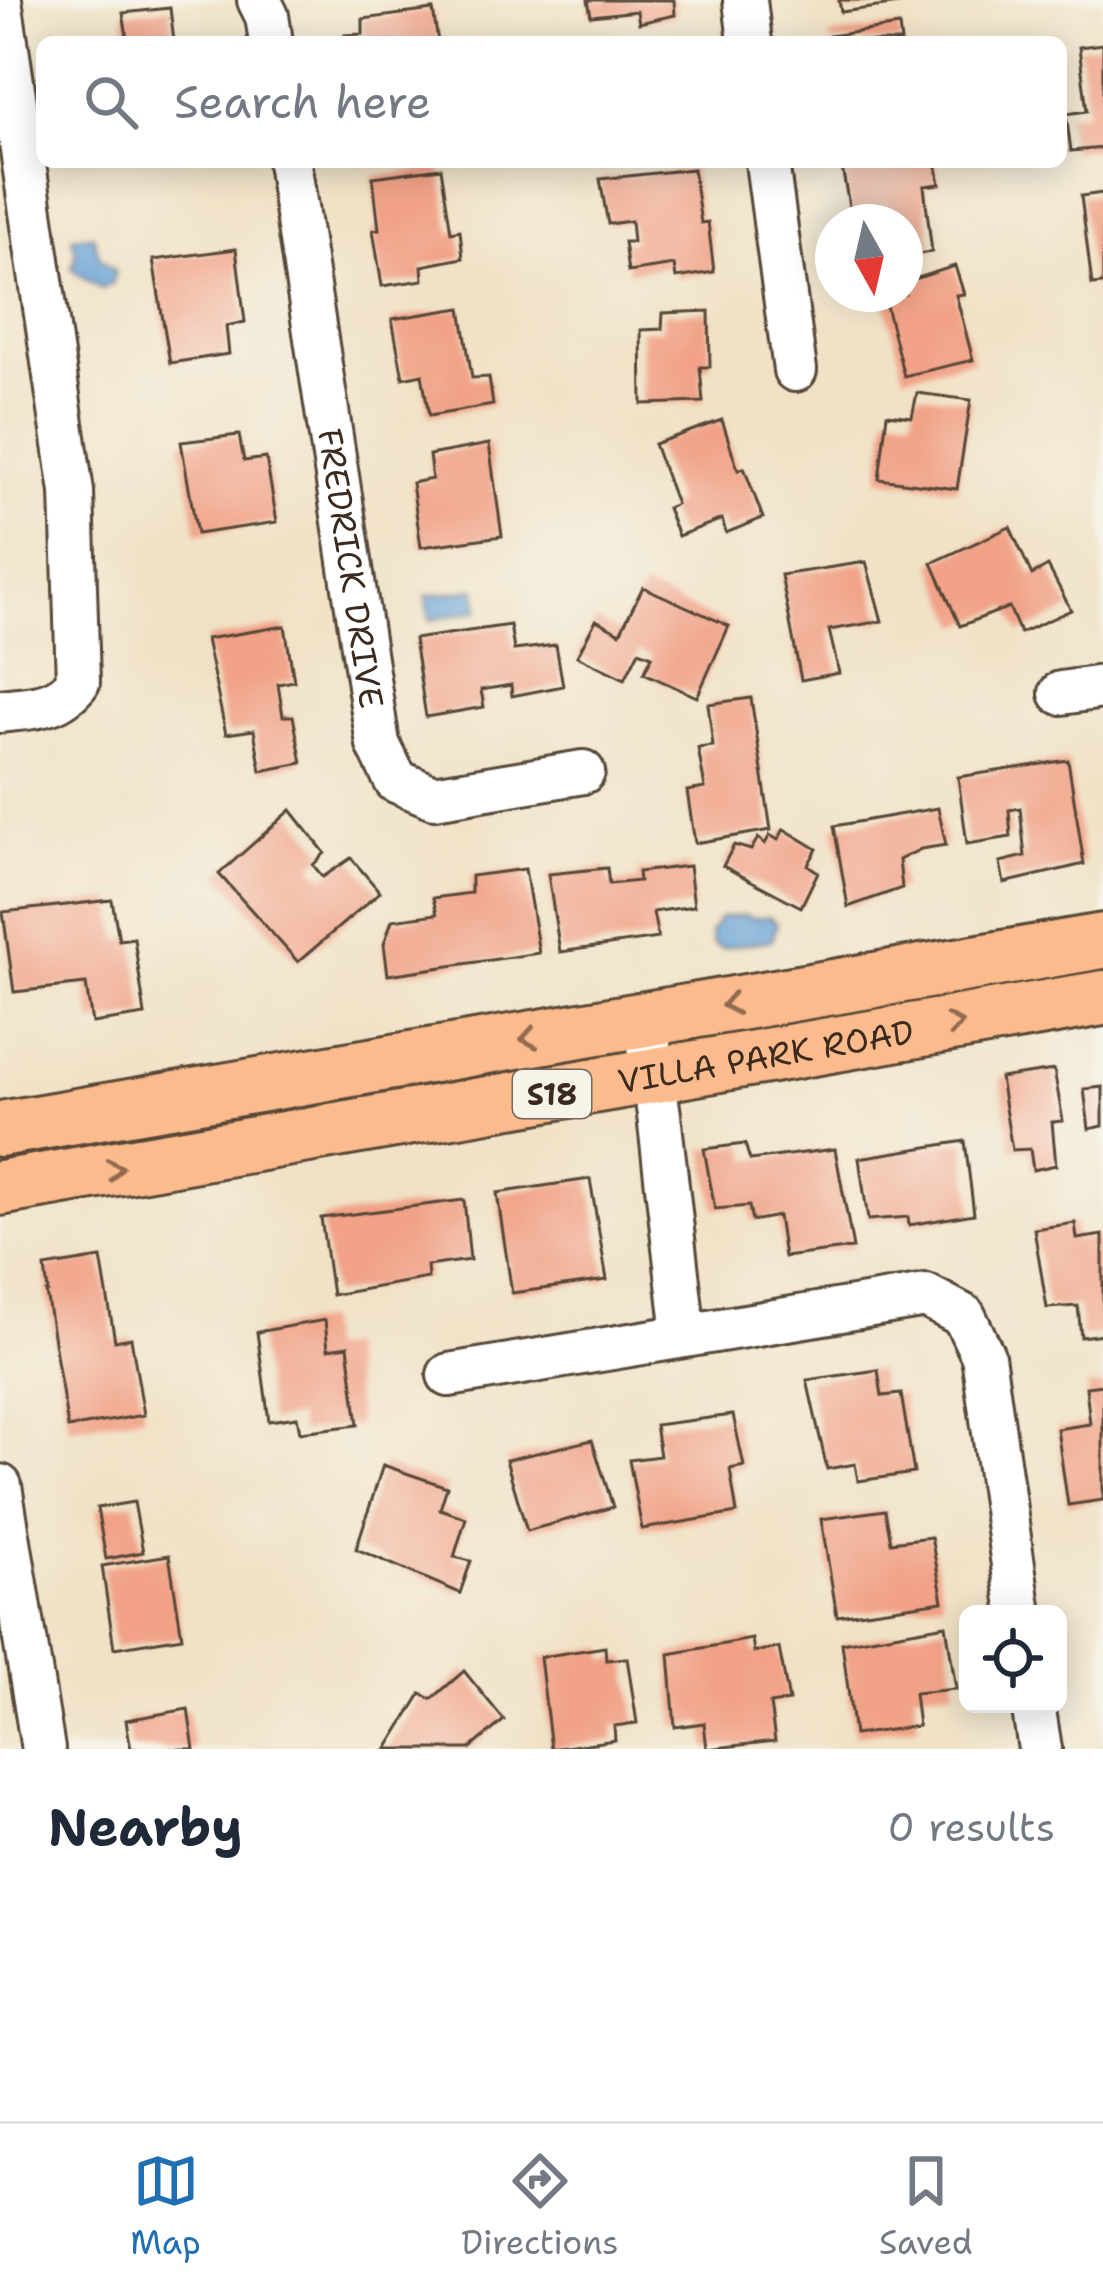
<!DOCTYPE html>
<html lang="en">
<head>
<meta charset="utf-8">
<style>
  body { margin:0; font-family:"Shantell Sans",sans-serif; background:#f2f2f3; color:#1f2937 }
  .controls { position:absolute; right:36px; bottom:36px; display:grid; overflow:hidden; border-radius:18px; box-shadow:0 6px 30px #0003 }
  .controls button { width:108px; height:108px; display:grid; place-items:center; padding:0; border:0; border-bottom:3px solid #e0e1e3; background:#fff; color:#1f2937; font:60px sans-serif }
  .compass { position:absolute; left:815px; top:204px; width:108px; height:108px; border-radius:50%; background:#fff; box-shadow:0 6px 30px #0003; rotate:172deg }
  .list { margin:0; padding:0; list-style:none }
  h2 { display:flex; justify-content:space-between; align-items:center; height:156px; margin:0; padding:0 48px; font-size:51px }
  h2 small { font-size:39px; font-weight:400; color:#747a83 }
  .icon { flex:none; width:66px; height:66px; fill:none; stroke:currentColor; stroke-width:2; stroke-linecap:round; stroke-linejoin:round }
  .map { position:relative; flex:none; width:1103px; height:1749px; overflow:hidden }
  .search { position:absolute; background:#fff; box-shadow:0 6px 30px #0003; left:36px; right:36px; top:36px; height:132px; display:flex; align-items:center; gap:30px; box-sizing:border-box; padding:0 42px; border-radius:18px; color:#747a83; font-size:45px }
  .sheet { height:372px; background:#fff }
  nav { display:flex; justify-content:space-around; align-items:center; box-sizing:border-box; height:168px; border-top:3px solid #e0e1e3; background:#fff; font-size:33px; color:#747a83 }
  nav a { display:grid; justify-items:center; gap:6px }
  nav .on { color:#1f6fb2 }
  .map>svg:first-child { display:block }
</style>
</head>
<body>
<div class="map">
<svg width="1103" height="1749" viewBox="0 0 1103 1749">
  <rect width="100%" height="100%" fill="#f7f3e8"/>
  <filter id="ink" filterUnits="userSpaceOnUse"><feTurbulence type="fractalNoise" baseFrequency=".00833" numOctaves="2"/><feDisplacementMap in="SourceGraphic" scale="24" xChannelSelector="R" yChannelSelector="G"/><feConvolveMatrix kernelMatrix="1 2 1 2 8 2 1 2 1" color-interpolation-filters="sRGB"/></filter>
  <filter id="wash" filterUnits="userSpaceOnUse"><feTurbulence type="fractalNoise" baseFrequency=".004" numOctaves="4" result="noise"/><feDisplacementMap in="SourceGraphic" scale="48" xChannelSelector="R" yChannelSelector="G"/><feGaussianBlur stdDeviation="2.7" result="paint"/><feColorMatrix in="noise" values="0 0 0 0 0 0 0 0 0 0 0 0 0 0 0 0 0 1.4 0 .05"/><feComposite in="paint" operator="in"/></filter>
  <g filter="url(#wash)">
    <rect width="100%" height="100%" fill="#f0e2c6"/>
    <g fill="#67a2d7" stroke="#51667a" stroke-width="3">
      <path d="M93,235l7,23 15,12 -3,13 -10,6 -30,-20 4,-15 -4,-17z"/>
      <path d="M476,589l3,21 -49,10 -4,-24z"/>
      <path d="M745,915l6,3 19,-1 7,7 -5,16 -50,8 -9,-4 -3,-11 10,-15z"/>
    </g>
    <g id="blocks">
      <g fill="#f1a287">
        <path d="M588,0h86l1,15 -36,8 -2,-12 -46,5z"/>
        <path d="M839,0h60v4l-58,8z"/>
        <path d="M170,8l4,34h-46l-5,-29z"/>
        <path d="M433,10l5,32h-92l-1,-7 18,-1v-15z"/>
        <path d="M899,26l2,16h-71l-1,-6z"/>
        <path d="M1103,44v104l-32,3 -5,-37 21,-3 -8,-64z"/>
        <path d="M841,162h95l4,22 -16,2 8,66 -27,4v-34h-53z"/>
        <path d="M441,168l10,64 9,-2 3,28 -41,8 1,14 -41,6 -9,-56 6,-1 -6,-52z"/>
        <path d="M693,169l8,54 7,-1 6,50 -38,6 -2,-13 -46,7 -4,-30h9l-2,-21 -23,3 -8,-45z"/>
        <path d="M1103,193v91l-11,1 -11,-89z"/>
        <path d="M236,249l9,73 -19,4 3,28 -59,9 -17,-103z"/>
        <path d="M955,266l9,28 -8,1 17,65 -69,16 -21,-82h22v-12z"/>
        <path d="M461,308l11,70 17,-1 4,28 -64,11 -7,-42 -19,4 -11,-59z"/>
        <path d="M709,311l1,56h-10l3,35 -61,2 -1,-74 21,-1 1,-16z"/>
        <path d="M917,393l54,7 -14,89 -78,-10 8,-65 25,3z"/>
        <path d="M722,420l16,50 6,-2 19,50 -37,15 -4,-14 -44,17 -11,-28 9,-4 -22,-60z"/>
        <path d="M239,435l5,26 22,-3 11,64 -80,12 -16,-92z"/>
        <path d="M489,444l13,92 -81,11 -9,-64 20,-4 -3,-24z"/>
        <path d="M1010,527l22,48 16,-9 23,44 -51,23 -11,-26 -49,19 -28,-63z"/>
        <path d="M866,562l16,59 -53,9 10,43 -38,7 -20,-105z"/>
        <path d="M643,587l86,39 -32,71 -53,-24 8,-17 -13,-5 -14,28 -48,-23 19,-36 24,13z"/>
        <path d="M510,625l4,25 42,-5 7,41 -51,10 -1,-11 -30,5 3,17 -58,10 -12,-78z"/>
        <path d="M285,626l9,55 -16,3 5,32h10l9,47 -41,8 -7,-41 -28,4 -20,-95z"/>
        <path d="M751,698l20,132 -76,13 -8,-52 18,-3 -7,-40 15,-2 -5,-42z"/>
        <path d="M1068,760l16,104 -80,19 -4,-21 25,-6 -5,-48 -11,2 2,27 -44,7 -9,-67z"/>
        <path d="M938,808l8,37 -25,4 -22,11 3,28 -54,19 -14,-81z"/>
        <path d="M291,810l34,43 -12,12 10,12 28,-19 29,34 -82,70 -79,-88z"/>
        <path d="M784,829l33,20 -9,16 10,7 -17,35 -78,-41 11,-21 17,5 7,-12 7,6 5,-9 8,5z"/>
        <path d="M689,866l5,40 -41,6 5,26 -98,14 -12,-78 59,-6 2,16 30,-3 -1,-9z"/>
        <path d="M525,869l14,84 -151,22 -4,-31 8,-24 45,-6 -4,-16 38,-5v-17z"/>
        <path d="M112,900l7,40 15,-2 11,77 -53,8 -6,-39 -72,8 -11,-80z"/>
        <path d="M1054,1070l9,51 -11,1 4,43 -23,5 -3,-21 -18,1 -12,-72z"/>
        <path d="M1103,1087v39l-14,3 -5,-40z"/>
        <path d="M965,1141l9,73 -65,11 -1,-8 -40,3 -9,-62z"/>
        <path d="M745,1144l5,16 85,-11 18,99 -69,9 -6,-41 -26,5 -3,-15 -34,3 -11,-60z"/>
        <path d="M590,1179l17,101 -95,13 -15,-100z"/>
        <path d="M464,1200l6,60 -43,6 1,12 -96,17 -11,-77z"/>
        <path d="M1075,1223l2,16 26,-4v99l-22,3 -3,-31 -31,2 -13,-79z"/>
        <path d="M101,1258l14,83 16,-3 13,77 -76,13 -22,-136h2l-3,-25z"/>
        <path d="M325,1320l3,29 20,-3 10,79 -58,7 -3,-15 -28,4 -12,-89z"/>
        <path d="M878,1370l4,26 19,-2 13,79 -56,8 -3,-17 -28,5 -20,-89z"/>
        <path d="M1103,1385v115l-35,5 -11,-76 33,-5 -4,-37z"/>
        <path d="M733,1415l11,51 -14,3 7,44 -95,16 -13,-69 31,-4 -5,-31z"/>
        <path d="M592,1440l21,67 -86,24 -21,-71z"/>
        <path d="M383,1465l64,22 -7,22 26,9 -12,39 17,4 -11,32 -104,-44z"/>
        <path d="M134,1502l9,50 -37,7 -9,-51z"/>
        <path d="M885,1510l6,32 40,-5 12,64 -106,15 -16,-97z"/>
        <path d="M169,1555l13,82 -68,11 -12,-82z"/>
        <path d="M946,1625l10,64 -42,4 4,33 -64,9 -12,-92z"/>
        <path d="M752,1639l2,13 25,-4 10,53 -19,3 5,37 -68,8 -3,-26 -29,4 -6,-73z"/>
        <path d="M605,1647l1,13 21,-2 10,65 -23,3 1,14 -64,9 -11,-92z"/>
        <path d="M464,1671l40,49 -34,29h-83l34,-55 11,5z"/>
        <path d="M188,1709l6,40h-63l-5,-29z"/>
      </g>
    </g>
  </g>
  <g filter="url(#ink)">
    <use href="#blocks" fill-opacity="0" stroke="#564637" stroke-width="3"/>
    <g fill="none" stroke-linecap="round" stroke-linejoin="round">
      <defs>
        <g id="minor">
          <path d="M259,0l8,16 4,26"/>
          <path d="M745,0l5,42"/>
          <path id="s1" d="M289,162l89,582 18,37 38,16 149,-25"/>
          <path d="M767,162l28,208"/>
          <path d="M1061,693l42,-6"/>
          <path d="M0,711c32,-4 57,-2 78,-29l-6,-190 -72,-492"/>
          <path d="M645,1018l14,97 25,220"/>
          <path d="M449,1375l477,-79 38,20 19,40 37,258"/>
          <path d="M0,1486l43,263"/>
          <path d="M1033,1704l7,45"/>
        </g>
        <g id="major">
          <path d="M0,1129l1103,-188"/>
          <path id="s2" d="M0,1188l1103,-190"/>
        </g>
      </defs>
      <use href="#minor" stroke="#564637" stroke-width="48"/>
      <use href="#major" stroke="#564637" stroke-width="60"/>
      <use href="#minor" stroke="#fff" stroke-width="42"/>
      <use href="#major" stroke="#fbbb8c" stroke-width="54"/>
    </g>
    <defs><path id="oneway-chevron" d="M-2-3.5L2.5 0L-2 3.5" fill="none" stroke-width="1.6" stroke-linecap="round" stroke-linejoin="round" transform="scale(3)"/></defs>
    <g stroke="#916b50">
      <use href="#oneway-chevron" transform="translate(730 1004) rotate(170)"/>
      <use href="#oneway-chevron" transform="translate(955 1024) rotate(-10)"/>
      <use href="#oneway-chevron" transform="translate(529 1038) rotate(170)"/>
      <use href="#oneway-chevron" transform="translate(115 1169) rotate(-10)"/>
    </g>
  </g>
  <g text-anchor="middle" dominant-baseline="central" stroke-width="9" stroke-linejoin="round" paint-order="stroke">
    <rect fill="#f7f3e8" stroke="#73665b" stroke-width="3" x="513" y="1070" width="78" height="48" rx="9"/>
    <g font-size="30" font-weight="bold" fill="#3b2a1e">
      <text x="552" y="1094">S18</text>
    </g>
    <g font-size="33" fill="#3b2a1e" stroke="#f7f3e8">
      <text stroke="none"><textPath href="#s1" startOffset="411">FREDRICK DRIVE</textPath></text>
      <text stroke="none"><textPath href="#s2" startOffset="777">VILLA PARK ROAD</textPath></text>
    </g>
  </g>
</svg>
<div class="controls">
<button><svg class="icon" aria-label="locate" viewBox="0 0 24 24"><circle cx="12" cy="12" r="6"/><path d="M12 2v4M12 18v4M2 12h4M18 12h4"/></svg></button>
</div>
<svg class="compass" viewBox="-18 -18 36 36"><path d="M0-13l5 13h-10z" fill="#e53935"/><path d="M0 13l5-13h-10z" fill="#747a83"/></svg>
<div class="search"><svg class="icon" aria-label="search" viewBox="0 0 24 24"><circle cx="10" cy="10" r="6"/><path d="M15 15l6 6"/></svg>Search here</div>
</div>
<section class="sheet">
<h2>Nearby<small>0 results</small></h2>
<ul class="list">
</ul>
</section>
<nav>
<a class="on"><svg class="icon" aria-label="map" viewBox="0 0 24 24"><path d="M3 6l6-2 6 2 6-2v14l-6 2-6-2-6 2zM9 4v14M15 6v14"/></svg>Map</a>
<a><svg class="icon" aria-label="directions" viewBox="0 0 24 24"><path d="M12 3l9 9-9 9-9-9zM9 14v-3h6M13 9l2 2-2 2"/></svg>Directions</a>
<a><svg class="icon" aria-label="saved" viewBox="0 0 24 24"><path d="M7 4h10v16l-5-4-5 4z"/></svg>Saved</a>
</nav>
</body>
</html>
